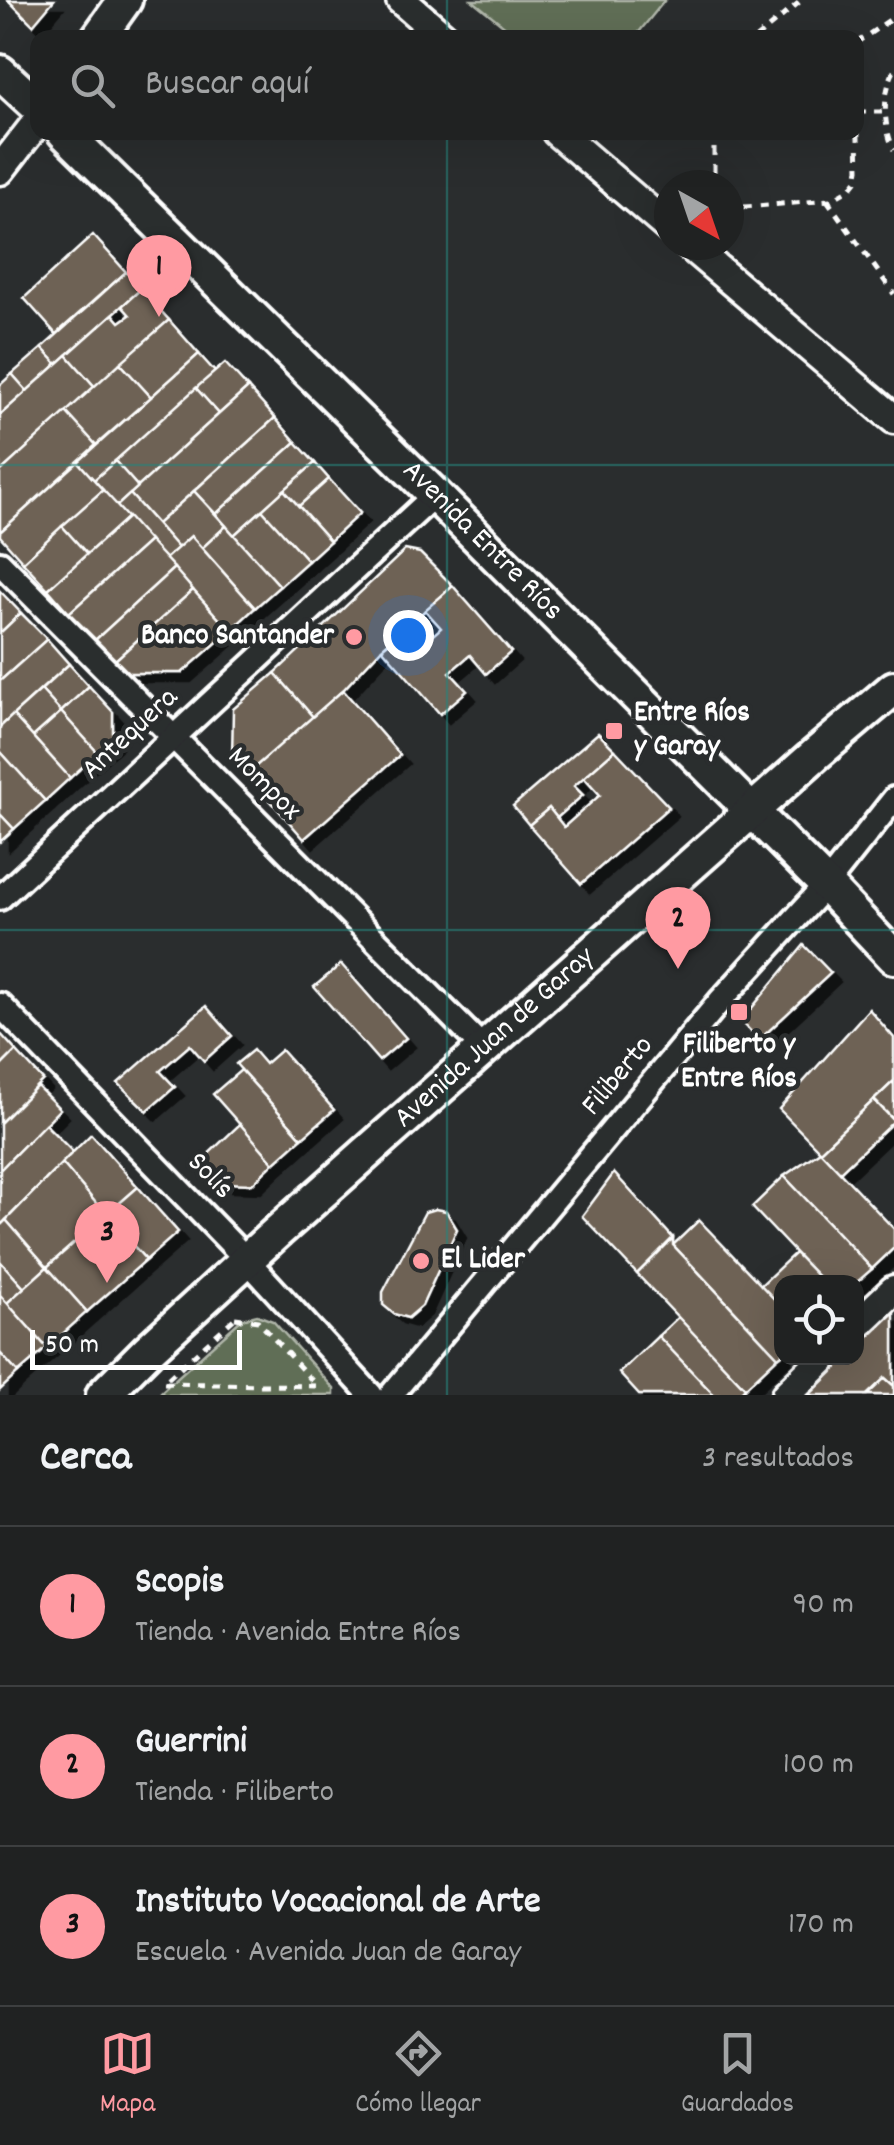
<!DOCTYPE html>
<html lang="es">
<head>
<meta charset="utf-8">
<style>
  body { margin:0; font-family:Dekko,sans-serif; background:#282a2a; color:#f1f3f6 }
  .controls { position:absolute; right:30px; bottom:30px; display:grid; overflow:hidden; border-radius:20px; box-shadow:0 10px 40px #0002 }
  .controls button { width:90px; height:90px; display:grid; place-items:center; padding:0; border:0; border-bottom:2px solid #3d3f40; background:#202222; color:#f1f3f6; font:50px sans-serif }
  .compass { position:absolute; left:654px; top:170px; width:90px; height:90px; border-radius:50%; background:#202222; box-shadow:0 10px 40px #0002; rotate:140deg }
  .scale { position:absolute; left:30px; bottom:25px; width:212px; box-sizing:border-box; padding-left:10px; border:5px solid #fff; border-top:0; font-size:28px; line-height:35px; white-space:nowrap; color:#fff; -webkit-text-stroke:8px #2a2d2e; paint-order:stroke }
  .you { position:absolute; left:408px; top:635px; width:35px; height:35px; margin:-25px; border:8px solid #fff; border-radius:50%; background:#1a73e8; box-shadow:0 0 0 15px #1a73e833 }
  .badge { display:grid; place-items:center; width:65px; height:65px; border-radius:50%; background:#ff9aa2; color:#111; font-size:32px; font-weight:700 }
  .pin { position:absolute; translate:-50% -82px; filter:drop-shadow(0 2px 5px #0008) }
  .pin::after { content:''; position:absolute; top:52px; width:35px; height:30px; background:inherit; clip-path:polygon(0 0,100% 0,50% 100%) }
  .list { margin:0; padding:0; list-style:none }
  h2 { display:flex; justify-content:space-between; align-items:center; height:130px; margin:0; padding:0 40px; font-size:42px }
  h2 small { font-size:32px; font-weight:400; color:#a2a4a5 }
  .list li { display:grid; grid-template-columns:65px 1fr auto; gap:30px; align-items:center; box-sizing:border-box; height:160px; padding:0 40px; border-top:2px solid #3d3f40 }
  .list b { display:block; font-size:38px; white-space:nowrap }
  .list p { margin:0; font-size:32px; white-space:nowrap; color:#a2a4a5 }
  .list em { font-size:32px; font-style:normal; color:#a2a4a5 }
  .icon { flex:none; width:55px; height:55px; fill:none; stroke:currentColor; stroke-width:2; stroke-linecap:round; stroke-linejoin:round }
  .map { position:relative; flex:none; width:894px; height:1395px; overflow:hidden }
  .search { position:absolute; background:#202222; box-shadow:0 10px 40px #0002; left:30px; right:30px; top:30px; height:110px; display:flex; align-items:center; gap:25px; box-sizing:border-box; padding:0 35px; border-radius:20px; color:#a2a4a5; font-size:38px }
  .sheet { height:610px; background:#202222 }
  nav { display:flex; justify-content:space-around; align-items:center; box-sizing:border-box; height:140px; border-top:2px solid #3d3f40; background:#202222; font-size:28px; color:#a2a4a5 }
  nav a { display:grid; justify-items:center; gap:5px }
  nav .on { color:#ff9aa2 }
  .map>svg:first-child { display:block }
</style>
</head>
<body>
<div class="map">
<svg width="894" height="1395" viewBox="0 0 894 1395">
  <defs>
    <filter id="shadow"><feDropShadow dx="9" dy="9" stdDeviation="0" flood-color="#0009"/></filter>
  </defs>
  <rect width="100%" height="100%" fill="#2a2d2e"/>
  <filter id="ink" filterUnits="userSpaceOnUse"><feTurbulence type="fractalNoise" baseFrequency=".01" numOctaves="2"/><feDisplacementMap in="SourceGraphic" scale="20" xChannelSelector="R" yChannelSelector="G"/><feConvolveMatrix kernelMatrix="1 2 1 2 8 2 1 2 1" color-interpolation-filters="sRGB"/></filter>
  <g filter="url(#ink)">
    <g fill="#606e56" stroke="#b0b6aa" stroke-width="2.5">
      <path d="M472,0h193l-30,37h-117z"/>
      <path d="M257,1315l16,6 61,68v6h-170l-3,-3 81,-73z"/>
    </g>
    <g fill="#6e6254" stroke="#fff" stroke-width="2.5" filter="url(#shadow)">
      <path d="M8,0h46l-21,25z"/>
      <path d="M93,235l33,37 -70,62 -32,-36z"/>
      <path d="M126,272l15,17 -84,75 -15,-16z"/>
      <path d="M141,289l28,31 -74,67 -28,-32 46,-41 7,8 10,-7 -8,-9z"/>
      <path d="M169,320l30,34 -48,43 -31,-34z"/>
      <path d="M42,348l15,16 -30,27 -15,-17z"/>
      <path d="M199,354l16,18 -121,108 -16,-18z"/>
      <path d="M67,355l28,32 -95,85v-57z"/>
      <path d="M120,363l31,34 -55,48 -30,-33z"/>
      <path d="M225,363l23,25 -29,26 -23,-26z"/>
      <path d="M12,374l15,17 -27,24v-30z"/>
      <path d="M196,388l23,26 -81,73 -23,-26z"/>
      <path d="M248,388l27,30 -118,106 -27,-30z"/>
      <path d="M66,412l30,33 -96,87v-60z"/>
      <path d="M275,418l21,24 -80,72 -22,-23z"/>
      <path d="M296,442l19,21 -81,72 -18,-21z"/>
      <path d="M115,461l23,26 -21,19 -23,-26z"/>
      <path d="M78,462l25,28 -80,72 -23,-26v-4z"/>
      <path d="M315,463l14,16 -30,27 -15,-16z"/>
      <path d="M329,479l31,34 -30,28 -31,-35z"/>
      <path d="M103,490l25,27 -41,37 -25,-28z"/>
      <path d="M284,490l46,51 -22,20 -46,-51z"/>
      <path d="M194,491l32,35 -24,22 -11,-12 -13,12 -21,-24z"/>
      <path d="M130,494l48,54 -13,11 -48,-53z"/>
      <path d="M262,510l46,51 -28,25 -46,-51z"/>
      <path d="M128,517l21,24 -80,72 -21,-24z"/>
      <path d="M62,526l25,28 -39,35 -25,-27z"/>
      <path d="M226,526l54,60 -25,22 -53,-60z"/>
      <path d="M191,536l64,72 -25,23 -65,-72z"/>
      <path d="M149,541l25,27 -80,73 -25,-28z"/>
      <path d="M405,550l15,3 33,33 -71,62 -39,42 -30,27 -38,-44z"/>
      <path d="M174,568l19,22 -80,72 -19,-21z"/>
      <path d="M453,586l58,66 -25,22 -16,-19 -20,17 17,19 -27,23 -58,-66 27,-22 15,17 17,-15 -16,-18z"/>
      <path d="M193,590l37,41 -48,42h-59l-10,-11z"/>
      <path d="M0,591l21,22 -21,20z"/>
      <path d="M21,613l26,26 -47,42v-48z"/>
      <path d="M47,639l22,25 -69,63v-46z"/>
      <path d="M69,664l20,22 -28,26 -20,-22z"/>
      <path d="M275,673l38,44 -66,57 -15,-17 1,-48z"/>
      <path d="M89,686l24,26v28l-15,13 -37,-41z"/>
      <path d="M41,690l20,22 -28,25 -20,-22z"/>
      <path d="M343,690l57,65 -96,84 -57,-65z"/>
      <path d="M61,712l37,41 -28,25 -37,-41z"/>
      <path d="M13,715l57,63 -25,23 -45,-50v-24z"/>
      <path d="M598,733l17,17 -41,36 9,9 -26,23 -8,-10 -20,17 -16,-19z"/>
      <path d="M615,750l54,57 -88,77 -52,-59 20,-17 15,19 36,-32 -16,-18z"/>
      <path d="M0,751l45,50 -31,28 -14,-15z"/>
      <path d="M0,814l14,15 -14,13z"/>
      <path d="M804,945l27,28 -72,67 -18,-19z"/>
      <path d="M341,964l65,74 -27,23 -65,-74z"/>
      <path d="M206,1006l26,30 -28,25 -14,-16 -30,26 15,16 -28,24 -29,-28z"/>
      <path d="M869,1009l25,29v43l-74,70 -41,-42z"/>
      <path d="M0,1033l16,18 -16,16z"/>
      <path d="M253,1050l12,14 16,-14 53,60 -32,28 -66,-74z"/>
      <path d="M16,1051l27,29 -43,43v-56z"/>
      <path d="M241,1070l61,68 -28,25 -61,-69z"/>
      <path d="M894,1081v39l-20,-20z"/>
      <path d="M37,1086l23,23 -60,61v-47z"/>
      <path d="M874,1100l20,21 -54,51 -20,-21z"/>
      <path d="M45,1124l28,28 -73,74v-56z"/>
      <path d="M240,1124l34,39 -22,21 -29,-1 -22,-22z"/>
      <path d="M91,1134l47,53 -32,28 -44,-52z"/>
      <path d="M820,1151l74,78v19l-22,21 -88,-93z"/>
      <path d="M62,1163l44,52 -59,52 -41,-47z"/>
      <path d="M614,1173l59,65 -36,36 -55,-58z"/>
      <path d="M784,1176l88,93 -16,14 -33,-1 -71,-75z"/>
      <path d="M138,1187l40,45 -32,28 -40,-45z"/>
      <path d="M435,1209l11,2 11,18 -35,77 -14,12 -14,-4 -11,-9v-13l42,-80z"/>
      <path d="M106,1215l40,45 -59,52 -40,-45z"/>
      <path d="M6,1220l41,47 -23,21 -24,-27v-35z"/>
      <path d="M699,1220l83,87v47l-4,3 -105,-112z"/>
      <path d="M673,1238v7l105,112 -33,31 -108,-114z"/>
      <path d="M795,1253l28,29h-41v25l-21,-22z"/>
      <path d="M0,1261l24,27 -17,15 -7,-8z"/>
      <path d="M47,1267l40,45 -40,36 -40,-45z"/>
      <path d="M0,1295l47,53 -29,25 -18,-20z"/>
      <path d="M894,1309v77l-9,-8 -18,17h-60l38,-37h11v-12z"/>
      <path d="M678,1317l67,71 -7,7h-24l-56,-59z"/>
      <path d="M658,1336l56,59h-75l-20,-22z"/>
      <path d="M0,1353l18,20 -18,17z"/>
      <path d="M885,1378l9,8v9h-27z"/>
    </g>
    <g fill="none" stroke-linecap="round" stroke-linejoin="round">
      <defs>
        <g id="minor">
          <path d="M0,563l483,485"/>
          <path d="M0,898l435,-403"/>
          <path d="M0,1005l247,255 124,135"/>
          <path d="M391,1395l329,-394 106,-116 68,-86"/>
        </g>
        <g id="tertiary">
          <path d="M401,0l44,38"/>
          <path d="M557,132l112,96"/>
          <path d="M0,170l38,-49"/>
          <path d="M689,245l205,174"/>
          <path d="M856,1326l38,-36"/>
          <path d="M786,1395l38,-37"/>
        </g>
        <g id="secondary">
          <path d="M98,38l27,-38"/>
          <path d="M0,72l38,35"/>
          <path id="s1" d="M64,132l371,363 391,390 68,72"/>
          <path id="s2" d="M103,1395l45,-45 127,-116 541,-480 78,-66"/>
        </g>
      </defs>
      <use href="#minor" stroke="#fff" stroke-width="30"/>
      <use href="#tertiary" stroke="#fff" stroke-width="35"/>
      <use href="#secondary" stroke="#fff" stroke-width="40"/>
      <g stroke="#fff" stroke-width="5" stroke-dasharray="8 8" stroke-linecap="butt">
        <path d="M756,38l46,-38"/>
        <path d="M856,43l38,-26"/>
        <path d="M894,71c-12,23 -11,55 0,79"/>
        <path d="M858,112h27"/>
        <path d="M714,132v45l3,8"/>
        <path d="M827,200l67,94"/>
        <path d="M729,201l15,6 87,-7 19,-11 7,-9 2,-11 -3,-90"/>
        <path d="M235,1318l23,3 59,65 -154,-3z"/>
      </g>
      <use href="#minor" stroke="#2a2d2e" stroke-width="22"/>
      <use href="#tertiary" stroke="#2a2d2e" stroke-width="28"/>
      <use href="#secondary" stroke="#2a2d2e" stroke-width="32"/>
    </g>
  </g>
  <path fill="none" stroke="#27847c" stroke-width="2.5" stroke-opacity="0.55" d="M447,0v38M447,132v1263M0,465h894M0,930h894"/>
  <g fill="#ff9aa2" stroke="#2a2d2e" stroke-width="4">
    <circle cx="354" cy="637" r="10"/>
    <rect x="604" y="721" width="20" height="20" rx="5"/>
    <rect x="729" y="1002" width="20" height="20" rx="5"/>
    <circle cx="421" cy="1261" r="10"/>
  </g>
  <g text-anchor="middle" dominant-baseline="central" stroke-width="9" stroke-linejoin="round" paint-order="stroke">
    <g font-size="30" fill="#fff" stroke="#2a2d2e">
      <text stroke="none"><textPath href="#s1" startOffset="585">Avenida Entre Ríos</textPath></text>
      <text transform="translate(131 735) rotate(-43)">Antequera</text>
      <text transform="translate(263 785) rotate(45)">Mompox</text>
      <text stroke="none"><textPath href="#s2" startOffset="530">Avenida Juan de Garay</textPath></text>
      <text transform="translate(619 1077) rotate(-50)">Filiberto</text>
      <text transform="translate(209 1177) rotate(46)">Solís</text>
    </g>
    <g font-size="30" font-weight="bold" fill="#fff" stroke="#2a2d2e" text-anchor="start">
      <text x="334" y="637" text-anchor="end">Banco Santander</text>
      <text x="634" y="714">Entre Ríos<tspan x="634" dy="34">y Garay</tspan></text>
      <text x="739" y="1046" text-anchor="middle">Filiberto y<tspan x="739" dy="34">Entre Ríos</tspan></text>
      <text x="441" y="1261">El Lider</text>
    </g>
  </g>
</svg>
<div class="controls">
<button><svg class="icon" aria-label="locate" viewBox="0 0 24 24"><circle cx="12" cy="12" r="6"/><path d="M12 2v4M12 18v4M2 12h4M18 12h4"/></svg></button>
</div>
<svg class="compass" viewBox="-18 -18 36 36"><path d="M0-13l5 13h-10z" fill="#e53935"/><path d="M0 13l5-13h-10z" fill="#a2a4a5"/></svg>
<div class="scale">50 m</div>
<div class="you"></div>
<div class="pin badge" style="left:159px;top:317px">1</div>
<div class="pin badge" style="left:678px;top:969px">2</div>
<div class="pin badge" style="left:107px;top:1283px">3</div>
<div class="search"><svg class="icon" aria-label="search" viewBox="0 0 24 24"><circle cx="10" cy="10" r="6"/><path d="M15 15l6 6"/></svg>Buscar aquí</div>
</div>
<section class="sheet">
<h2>Cerca<small>3 resultados</small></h2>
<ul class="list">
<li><span class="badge">1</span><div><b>Scopis</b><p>Tienda · Avenida Entre Ríos</p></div><em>90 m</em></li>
<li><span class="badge">2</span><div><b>Guerrini</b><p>Tienda · Filiberto</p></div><em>100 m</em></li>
<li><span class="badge">3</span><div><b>Instituto Vocacional de Arte</b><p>Escuela · Avenida Juan de Garay</p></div><em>170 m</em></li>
</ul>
</section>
<nav>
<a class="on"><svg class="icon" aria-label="map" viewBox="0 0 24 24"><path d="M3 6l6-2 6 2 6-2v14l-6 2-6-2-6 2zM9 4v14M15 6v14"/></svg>Mapa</a>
<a><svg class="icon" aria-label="directions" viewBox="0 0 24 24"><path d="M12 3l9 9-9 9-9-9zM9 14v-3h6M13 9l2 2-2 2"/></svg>Cómo llegar</a>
<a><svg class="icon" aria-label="saved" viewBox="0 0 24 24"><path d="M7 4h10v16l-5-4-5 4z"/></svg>Guardados</a>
</nav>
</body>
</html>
